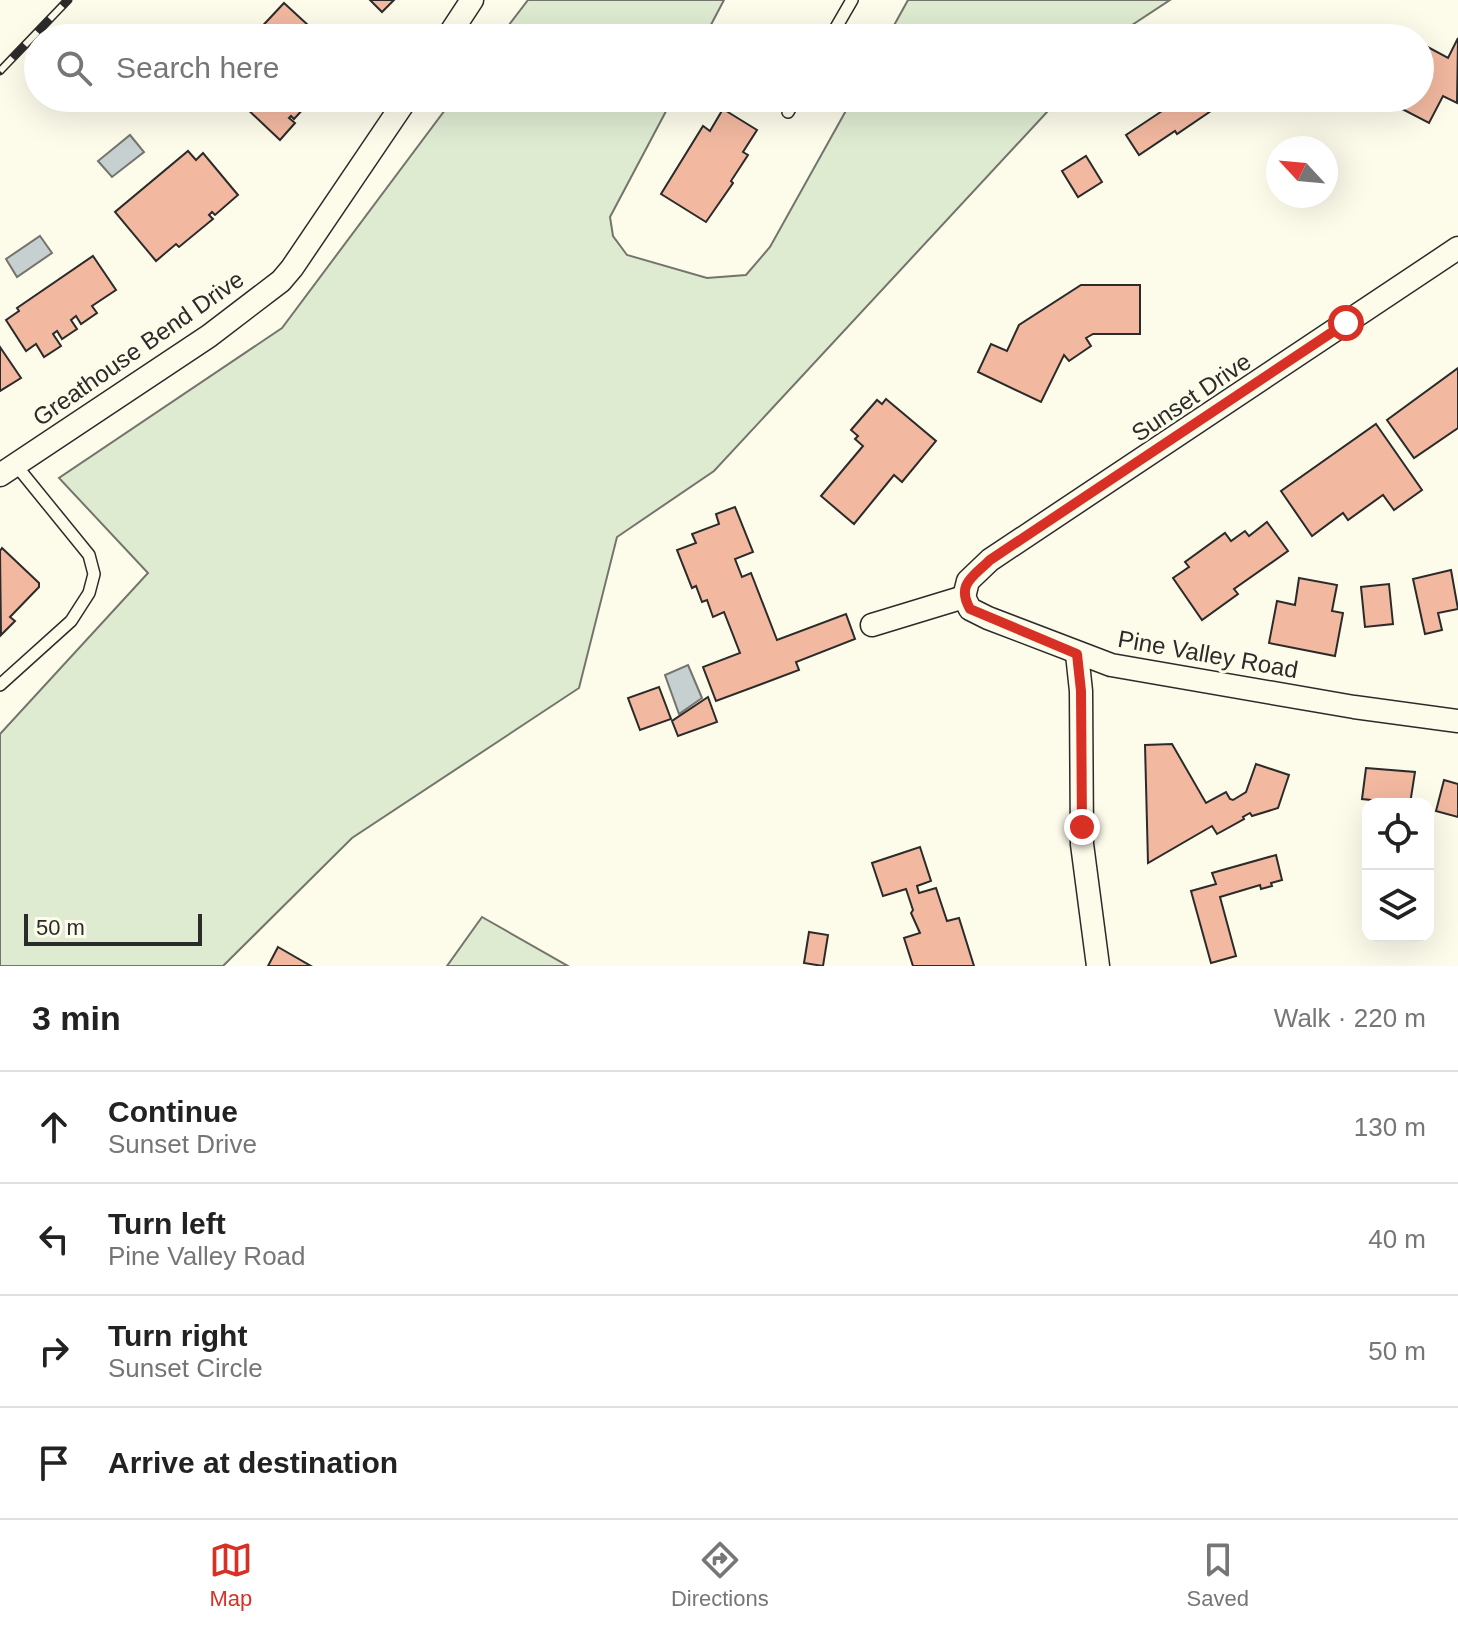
<!DOCTYPE html>
<html lang="en">
<head>
<meta charset="utf-8">
<style>
  body { margin:0; font-family:Arial,sans-serif; background:#f6f6f6; color:#222 }
  .controls { position:absolute; right:24px; bottom:24px; display:grid; overflow:hidden; border-radius:16px; box-shadow:0 8px 32px #0002 }
  .controls button { width:72px; height:72px; display:grid; place-items:center; padding:0; border:0; border-bottom:2px solid #e0e0e0; background:#fff; color:#222; font:40px sans-serif }
  .compass { position:absolute; left:1266px; top:136px; width:72px; height:72px; border-radius:50%; background:#fff; box-shadow:0 8px 32px #0002; rotate:296deg }
  .scale { position:absolute; left:24px; bottom:20px; width:178px; box-sizing:border-box; padding-left:8px; border:4px solid #2b2b2b; border-top:0; font-size:22px; line-height:28px; white-space:nowrap; color:#2b2b2b; -webkit-text-stroke:6px #fdfbea; paint-order:stroke }
  .stop { position:absolute; width:24px; height:24px; margin:-18px; border:6px solid #d93025; border-radius:50%; background:#fff }
  .stop.end { background:#d93025; border-color:#fff; box-shadow:0 2px 8px #0008 }
  .list { margin:0; padding:0; list-style:none }
  h2 { display:flex; justify-content:space-between; align-items:center; height:104px; margin:0; padding:0 32px; font-size:34px }
  h2 small { font-size:26px; font-weight:400; color:#767676 }
  .list li { display:grid; grid-template-columns:52px 1fr auto; gap:24px; align-items:center; box-sizing:border-box; height:112px; padding:0 32px; border-top:2px solid #e0e0e0 }
  .list b { display:block; font-size:30px; white-space:nowrap }
  .list p { margin:0; font-size:26px; white-space:nowrap; color:#767676 }
  .list em { font-size:26px; font-style:normal; color:#767676 }
  .icon { flex:none; width:44px; height:44px; fill:none; stroke:currentColor; stroke-width:2; stroke-linecap:round; stroke-linejoin:round }
  .map { position:relative; flex:none; width:1458px; height:966px; overflow:hidden }
  .search { position:absolute; background:#fff; box-shadow:0 8px 32px #0002; left:24px; right:24px; top:24px; height:88px; display:flex; align-items:center; gap:20px; box-sizing:border-box; padding:0 28px; border-radius:44px; color:#767676; font-size:30px }
  .sheet { height:552px; background:#fff }
  nav { display:flex; justify-content:space-around; align-items:center; box-sizing:border-box; height:112px; border-top:2px solid #e0e0e0; background:#fff; font-size:22px; color:#767676 }
  nav a { display:grid; justify-items:center; gap:4px }
  nav .on { color:#d93025 }
  .map>svg:first-child { display:block }
</style>
</head>
<body>
<div class="map">
<svg width="1458" height="966" viewBox="0 0 1458 966">
  <rect width="100%" height="100%" fill="#fdfbea"/>
  <g fill="#deebd1" stroke="#74746e" stroke-width="2">
    <path d="M528,0h196l-20,38h-205z"/>
    <path d="M908,0h262l-47,31 -7,7h-229z"/>
    <path d="M454,98h219l-63,119 3,19 14,19 80,23 39,-3 24,-28 83,-149h207l-346,373 -97,66 -38,151 -227,150 -129,128h-223v-232l148,-161 -89,-95 223,-150z"/>
    <path d="M482,917l86,49h-121z"/>
  </g>
  <g fill="#c7d0d0" stroke="#74746e" stroke-width="2">
    <path d="M130,135l14,17 -32,25 -14,-16z"/>
    <path d="M40,236l12,17 -35,24 -11,-18z"/>
    <path d="M688,665l14,33 -23,16 -14,-39z"/>
  </g>
  <g fill="#f2b8a0" stroke="#2b2b2b" stroke-width="2">
    <path d="M370,0h24l-12,12z"/>
    <path d="M284,3l38,35h-66l-2,-3z"/>
    <path d="M1458,38l-1,65 -14,-7 -14,27 -48,-25h39v-44l4,-9 24,13z"/>
    <path d="M247,98h62l-7,6 3,3 -11,12 -3,-3 -2,2 6,5 -15,17 -38,-36z"/>
    <path d="M1154,98h76l-53,36 -2,-3 -36,24 -13,-20 36,-24z"/>
    <path d="M723,109l34,21 -14,22 5,3 -17,26 2,2 -27,39 -45,-28 42,-68 7,5z"/>
    <path d="M188,151l8,9 7,-7 35,42 -23,20 -3,-3 -3,3 4,4 -34,28 -3,-3 -20,17 -41,-49z"/>
    <path d="M1086,156l16,26 -24,15 -16,-26z"/>
    <path d="M93,256l23,34 -24,16 5,7 -16,11 -5,-8 -5,4 6,9 -15,10 -5,-8 -4,3 8,12 -17,11 -8,-13 -10,7 -20,-31 13,-9 -2,-3z"/>
    <path d="M1081,285h59v49h-47l-7,4 5,8 -22,15 -5,-6 -23,47 -63,-30 13,-28 16,7 12,-26z"/>
    <path d="M0,347l21,31 -21,13z"/>
    <path d="M1458,368v60l-44,30 -27,-38z"/>
    <path d="M886,399l50,42 -34,41 -8,-7 -40,49 -33,-28 42,-50 -8,-7 3,-3 -7,-6 26,-30 5,4z"/>
    <path d="M1376,424l46,66 -28,20 -11,-15 -35,25 -5,-7 -31,23 -31,-45z"/>
    <path d="M735,507l18,45 -18,7 7,18 9,-4 26,67 69,-26 9,25 -59,23 3,8 -83,31 -13,-34 37,-14 -16,-41 -11,5 -6,-17 -5,2 -6,-16 -4,2 -15,-38 19,-7 -4,-9 27,-10 -3,-10z"/>
    <path d="M1267,522l21,29 -54,38 4,5 -36,26 -29,-42 16,-11 -4,-5 40,-29 6,8 14,-10 4,5z"/>
    <path d="M2,548l37,35v4l-29,30 5,4 -14,14 -1,-84z"/>
    <path d="M1451,570l7,39 -20,4 4,17 -17,4 -12,-55z"/>
    <path d="M1299,578l38,7 -5,26 11,2 -8,43 -66,-13 8,-42 18,4z"/>
    <path d="M1389,584l4,40 -28,3 -4,-40z"/>
    <path d="M659,687l12,32 -31,11 -12,-32z"/>
    <path d="M708,697l9,25 -39,14 -6,-15z"/>
    <path d="M1172,744l34,59 20,-11 4,7 3,1 13,-8 10,-28 33,11 -11,33 -26,8 -2,-3 -7,4 1,2 -27,15 -5,-8 -64,37 -3,-118z"/>
    <path d="M1366,768l49,4 -5,32 -48,-5z"/>
    <path d="M1444,780l14,4v33l-22,-6z"/>
    <path d="M920,847l11,34 -14,5 2,7 17,-5 11,33 12,-3 15,48h-61l-9,-28 16,-5 -9,-20 2,-3 -7,-21 -23,7 -11,-33z"/>
    <path d="M1276,855l6,25 -11,3 1,3 -11,3 -1,-4 -40,12 16,59 -25,7 -20,-72 25,-7 -4,-11z"/>
    <path d="M809,932l19,3 -5,31 -19,-3z"/>
    <path d="M278,947l33,19h-43z"/>
  </g>
  <g fill="none" stroke-linecap="round" stroke-linejoin="round">
    <defs>
      <g id="lane">
        <path d="M830,38l22,-38"/>
        <path d="M788,112l8,-14"/>
        <path d="M0,685l71,-64 18,-28 5,-19 -5,-19 -74,-91"/>
      </g>
      <g id="street">
        <path d="M447,38l25,-38"/>
        <path d="M0,475l209,-139 72,-55 11,-13 115,-170"/>
        <path d="M964,597l4,-16 22,-21 468,-312"/>
        <path d="M964,597l6,12 18,9 123,47 243,42 104,14"/>
        <path d="M872,625l92,-28"/>
        <path d="M1077,654l4,37 1,153 16,122"/>
      </g>
    </defs>
    <use href="#lane" stroke="#2b2b2b" stroke-width="14"/>
    <use href="#street" stroke="#2b2b2b" stroke-width="25"/>
    <use href="#lane" stroke="#fdfbea" stroke-width="11"/>
    <use href="#street" stroke="#fdfbea" stroke-width="22"/>
    <defs>
      <path id="rail" d="M0,71l68,-71"/>
    </defs>
    <use href="#rail" stroke="#2b2b2b" stroke-width="9"/>
    <use href="#rail" stroke="#fdfbea" stroke-width="6" stroke-dasharray="18" stroke-linecap="butt"/>
  </g>
  <g fill="none" stroke-linecap="round" stroke-linejoin="round">
    <path stroke="#d93025" stroke-width="10" d="M1082,827l-1,-136 -4,-37 -107,-45c-14,-25 3,-32 20,-49l356,-237"/>
  </g>
  <g text-anchor="middle" dominant-baseline="central" stroke-width="6" stroke-linejoin="round" paint-order="stroke">
    <g font-size="24" fill="#2b2b2b" stroke="#fdfbea">
      <text transform="translate(138 348) rotate(-35)">Greathouse Bend Drive</text>
      <text transform="translate(1191 397) rotate(-34)">Sunset Drive</text>
      <text transform="translate(1208 654) rotate(10)">Pine Valley Road</text>
    </g>
  </g>
</svg>
<div class="controls">
<button><svg class="icon" aria-label="locate" viewBox="0 0 24 24"><circle cx="12" cy="12" r="6"/><path d="M12 2v4M12 18v4M2 12h4M18 12h4"/></svg></button>
<button><svg class="icon" aria-label="layers" viewBox="0 0 24 24"><path d="M12 4l9 5-9 5-9-5zM3 14l9 5 9-5"/></svg></button>
</div>
<svg class="compass" viewBox="-18 -18 36 36"><path d="M0-13l5 13h-10z" fill="#e53935"/><path d="M0 13l5-13h-10z" fill="#767676"/></svg>
<div class="scale">50 m</div>
<div class="stop" style="left:1346px;top:323px"></div>
<div class="stop end" style="left:1082px;top:827px"></div>
<div class="search"><svg class="icon" aria-label="search" viewBox="0 0 24 24"><circle cx="10" cy="10" r="6"/><path d="M15 15l6 6"/></svg>Search here</div>
</div>
<section class="sheet">
<h2>3 min<small>Walk · 220 m</small></h2>
<ul class="list">
<li><svg class="icon" aria-label="ahead" viewBox="0 0 24 24"><path d="M12 20V5M6 11l6-6 6 6"/></svg><div><b>Continue</b><p>Sunset Drive</p></div><em>130 m</em></li>
<li><svg class="icon" aria-label="left" viewBox="0 0 24 24"><path d="M17 20v-9H6M10 6l-5 5 5 5"/></svg><div><b>Turn left</b><p>Pine Valley Road</p></div><em>40 m</em></li>
<li><svg class="icon" aria-label="right" viewBox="0 0 24 24"><path d="M7 20v-9h11M14 6l5 5-5 5"/></svg><div><b>Turn right</b><p>Sunset Circle</p></div><em>50 m</em></li>
<li><svg class="icon" aria-label="arrive" viewBox="0 0 24 24"><path d="M6 21V4h12l-3 4 3 4H6"/></svg><div><b>Arrive at destination</b></div></li>
</ul>
</section>
<nav>
<a class="on"><svg class="icon" aria-label="map" viewBox="0 0 24 24"><path d="M3 6l6-2 6 2 6-2v14l-6 2-6-2-6 2zM9 4v14M15 6v14"/></svg>Map</a>
<a><svg class="icon" aria-label="directions" viewBox="0 0 24 24"><path d="M12 3l9 9-9 9-9-9zM9 14v-3h6M13 9l2 2-2 2"/></svg>Directions</a>
<a><svg class="icon" aria-label="saved" viewBox="0 0 24 24"><path d="M7 4h10v16l-5-4-5 4z"/></svg>Saved</a>
</nav>
</body>
</html>
